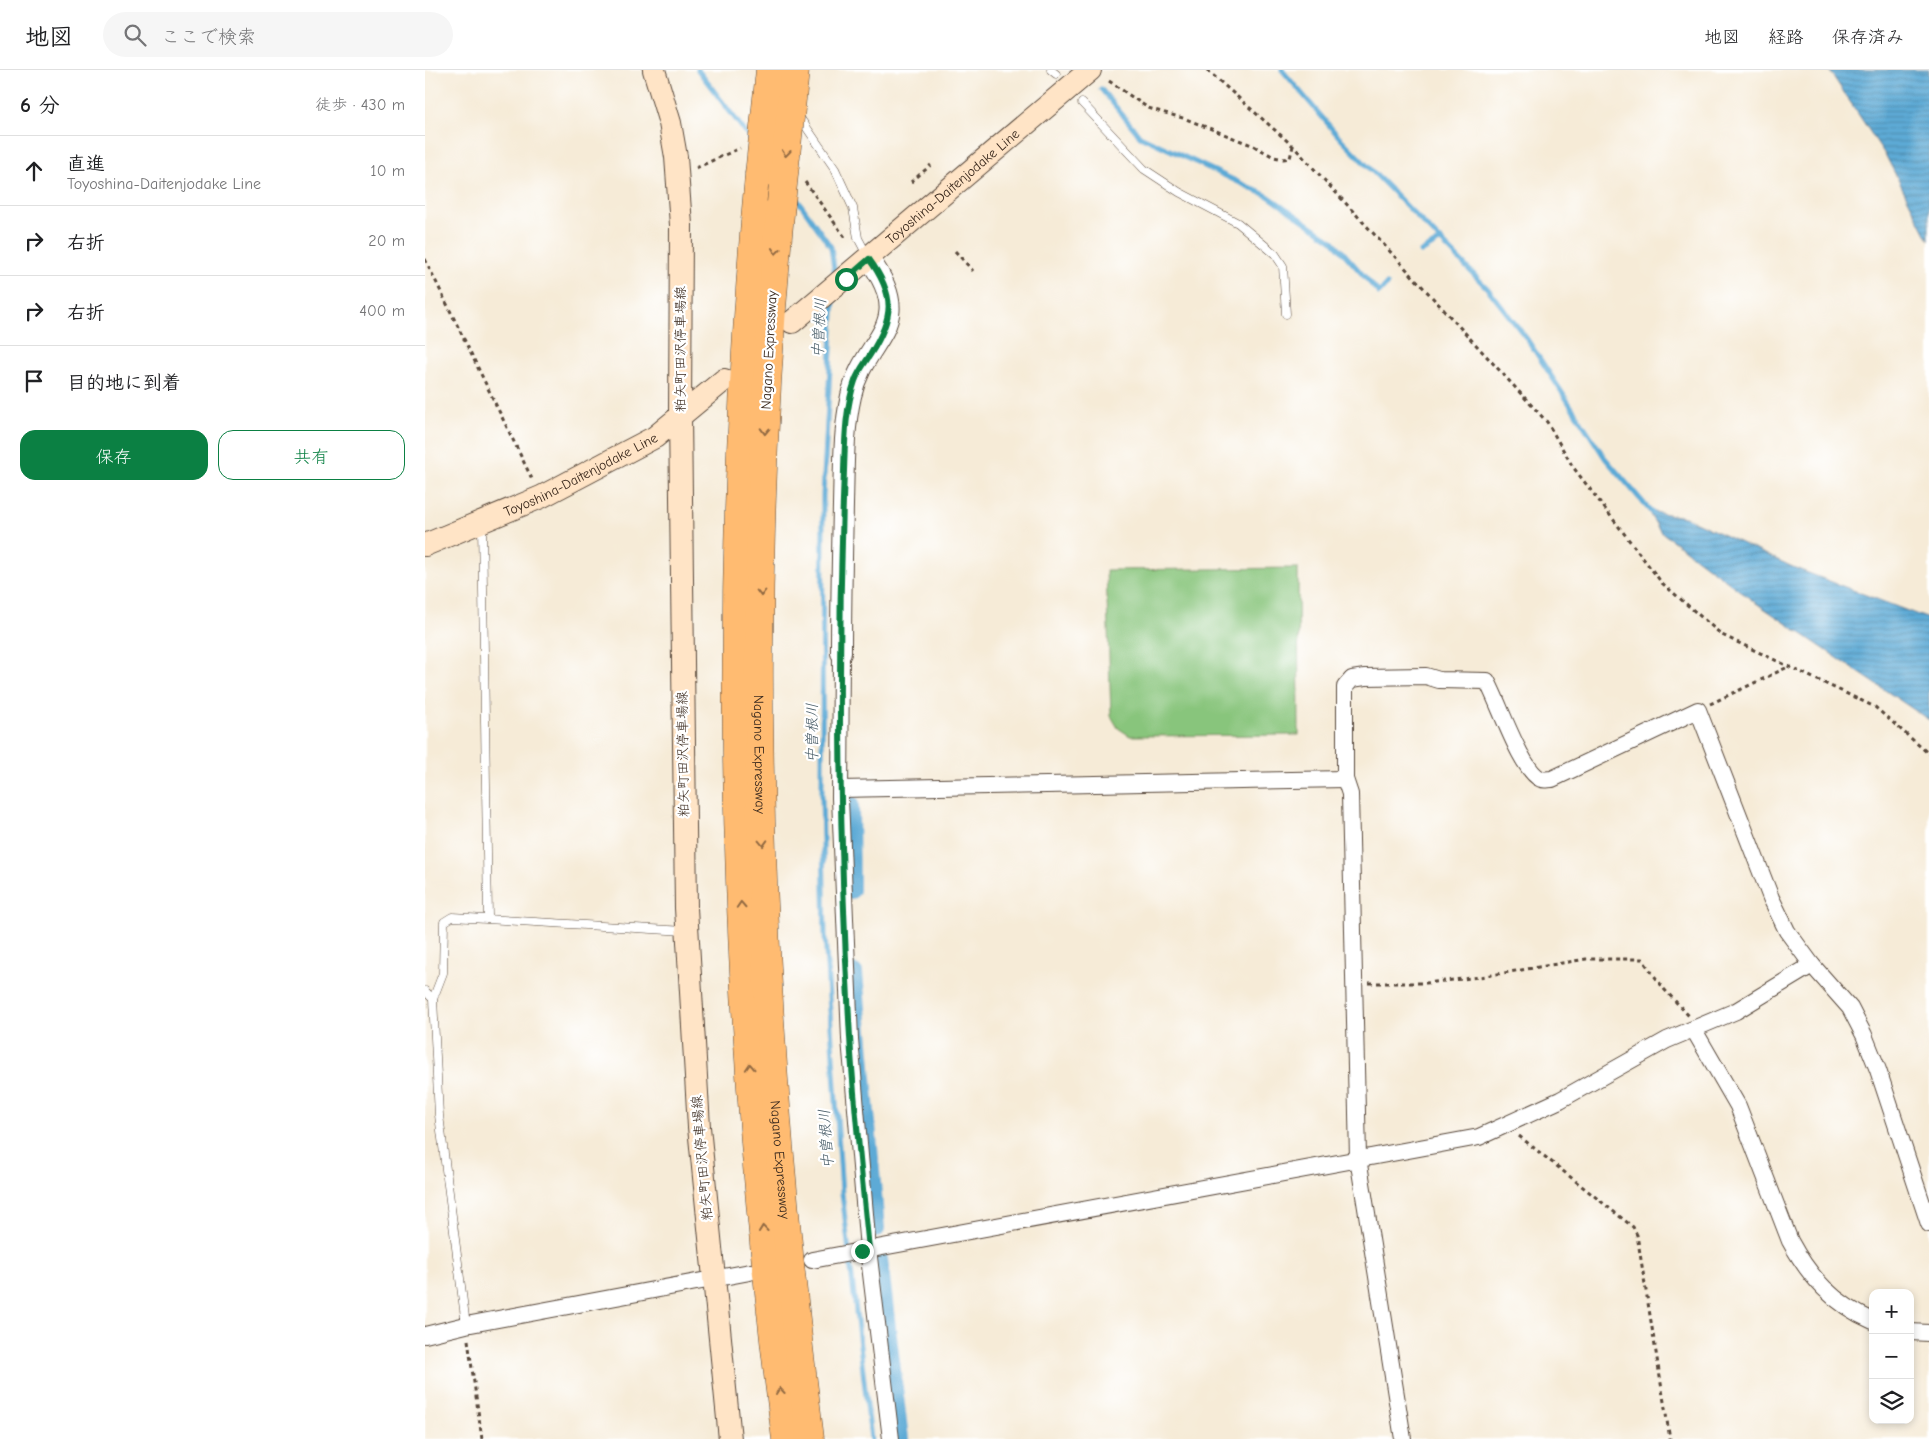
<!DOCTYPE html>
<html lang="ja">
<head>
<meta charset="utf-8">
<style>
  body { margin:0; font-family:"Comic Neue","Klee One",sans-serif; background:#f6f6f6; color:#202124 }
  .controls { position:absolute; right:15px; bottom:15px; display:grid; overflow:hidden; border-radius:10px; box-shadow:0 2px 8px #0003 }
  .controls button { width:45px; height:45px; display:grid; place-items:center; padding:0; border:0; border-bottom:1px solid #e0e0e0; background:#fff; color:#202124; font:25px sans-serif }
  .stop { position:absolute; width:15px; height:15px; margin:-11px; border:4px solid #0b8043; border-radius:50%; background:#fff }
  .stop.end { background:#0b8043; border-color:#fff; box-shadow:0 1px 5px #0008 }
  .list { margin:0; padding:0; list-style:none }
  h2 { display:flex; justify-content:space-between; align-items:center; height:65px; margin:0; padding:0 20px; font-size:21px }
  h2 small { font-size:16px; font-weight:400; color:#757577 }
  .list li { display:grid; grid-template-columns:32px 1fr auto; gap:15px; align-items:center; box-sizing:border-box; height:70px; padding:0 20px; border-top:1px solid #e0e0e0 }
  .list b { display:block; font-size:19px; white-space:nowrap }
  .list p { margin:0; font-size:16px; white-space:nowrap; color:#757577 }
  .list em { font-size:16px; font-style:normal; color:#757577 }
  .actions { display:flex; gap:10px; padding:15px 20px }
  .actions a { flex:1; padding:11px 0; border:1px solid #0b8043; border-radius:15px; text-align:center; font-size:18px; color:#0b8043 }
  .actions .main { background:#0b8043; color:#fff }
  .icon { flex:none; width:28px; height:28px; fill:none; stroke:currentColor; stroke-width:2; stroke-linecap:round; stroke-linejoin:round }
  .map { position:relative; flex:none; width:1504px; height:1369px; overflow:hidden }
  header { display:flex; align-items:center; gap:30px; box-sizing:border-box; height:70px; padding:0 25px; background:#fff; border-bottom:1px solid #e0e0e0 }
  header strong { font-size:24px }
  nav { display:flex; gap:28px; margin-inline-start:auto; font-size:18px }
  .search { width:350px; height:45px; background:#f6f6f6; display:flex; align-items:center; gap:12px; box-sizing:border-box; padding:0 18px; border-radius:28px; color:#757577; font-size:19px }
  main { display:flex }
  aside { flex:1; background:#fff }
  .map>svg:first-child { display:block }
</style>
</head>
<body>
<header>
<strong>地図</strong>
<div class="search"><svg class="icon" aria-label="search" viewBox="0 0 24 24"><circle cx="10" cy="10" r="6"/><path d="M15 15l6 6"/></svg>ここで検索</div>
<nav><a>地図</a><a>経路</a><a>保存済み</a></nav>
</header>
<main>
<aside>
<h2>6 分<small>徒歩 · 430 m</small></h2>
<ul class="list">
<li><svg class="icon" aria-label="ahead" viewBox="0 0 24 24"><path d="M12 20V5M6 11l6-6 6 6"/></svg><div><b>直進</b><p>Toyoshina-Daitenjodake Line</p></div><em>10 m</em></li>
<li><svg class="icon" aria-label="right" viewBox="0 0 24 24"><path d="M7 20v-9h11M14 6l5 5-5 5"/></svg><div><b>右折</b></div><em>20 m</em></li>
<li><svg class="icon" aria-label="right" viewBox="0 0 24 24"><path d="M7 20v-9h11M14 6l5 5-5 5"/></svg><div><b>右折</b></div><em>400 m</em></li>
<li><svg class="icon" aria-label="arrive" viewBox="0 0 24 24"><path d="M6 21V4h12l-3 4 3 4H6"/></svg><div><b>目的地に到着</b></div></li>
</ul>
<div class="actions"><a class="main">保存</a><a>共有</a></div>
</aside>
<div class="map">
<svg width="1504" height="1369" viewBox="0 0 1504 1369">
  <defs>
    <pattern id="water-rules" width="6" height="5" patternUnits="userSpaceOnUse" patternTransform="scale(1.25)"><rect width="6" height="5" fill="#5daad6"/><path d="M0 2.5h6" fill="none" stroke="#4e8bad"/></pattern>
  </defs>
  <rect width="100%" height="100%" fill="#fff"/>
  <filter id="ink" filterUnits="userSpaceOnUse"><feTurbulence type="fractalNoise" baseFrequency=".02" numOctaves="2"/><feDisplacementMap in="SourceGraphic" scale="10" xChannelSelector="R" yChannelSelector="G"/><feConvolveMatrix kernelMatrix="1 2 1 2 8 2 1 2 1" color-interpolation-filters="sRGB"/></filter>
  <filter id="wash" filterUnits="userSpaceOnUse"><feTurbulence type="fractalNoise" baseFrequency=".0096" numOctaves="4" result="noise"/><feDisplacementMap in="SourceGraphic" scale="20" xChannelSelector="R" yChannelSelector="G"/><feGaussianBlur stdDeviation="1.12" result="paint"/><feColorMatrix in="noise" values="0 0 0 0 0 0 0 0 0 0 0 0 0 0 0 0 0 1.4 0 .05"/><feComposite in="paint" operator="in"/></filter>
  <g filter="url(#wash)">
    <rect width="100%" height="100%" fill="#f6ebd7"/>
    <path fill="#88c57b" stroke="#62784c" d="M873,498l1,167 -169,1 -12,-8 -7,-12 -5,-146z"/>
    <g fill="url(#water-rules)" stroke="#4c6a7a">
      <path d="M1404,0h100v170l-43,-84z"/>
      <path d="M1223,441l37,6 110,51 134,51v101l-173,-117 -96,-72z"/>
    </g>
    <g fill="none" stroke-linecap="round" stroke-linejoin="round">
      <g stroke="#5daad6" stroke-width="5">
        <path d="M273,0l55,72"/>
        <path d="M857,0l57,67 149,152 39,50 78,119 48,56"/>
        <path d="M676,19l39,47 128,60 65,45 46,52 8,-9"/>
        <path d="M367,122l39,55 4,29"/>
        <path d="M996,182l20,-12"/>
        <path d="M409,225l-11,200 -1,300 3,141 17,257 29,246"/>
      </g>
      <g stroke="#5daad6" stroke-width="18">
        <path d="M425,734l1,86"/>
        <path d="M429,903l22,256"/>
        <path d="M454,1189l21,180"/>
      </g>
    </g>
  </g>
  <g filter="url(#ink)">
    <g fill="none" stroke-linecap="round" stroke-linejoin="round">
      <defs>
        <g id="service">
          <path d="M626,0l5,4"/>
          <path d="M657,33l62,66 35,23 59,31 37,31 8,12 3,48"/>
          <path d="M373,45l37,54 18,39 5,30 9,17"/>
          <path d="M57,453l6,395"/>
          <path d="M0,921l8,8"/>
          <path d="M41,1255l-27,-210 -6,-116 10,-26 1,-51 8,-5 233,14"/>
        </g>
        <g id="minor">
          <path d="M416,583l-1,145 10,241 18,210 23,190"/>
          <path d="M416,719l504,-10"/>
          <path d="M1269,960l44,76 52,135c20,37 44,63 83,80"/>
          <path d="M387,1190l667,-123 81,-37 107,-60 69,-29 76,-46"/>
          <path d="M1485,1262l19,1"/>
          <path d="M0,1265l41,-10 284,-53"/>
          <path d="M978,1369l-45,-281 -8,-364 -5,-15v-92l7,-8 13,-2 61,-1 13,4 48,1c12,21 34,90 54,98 3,1 8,0 11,0l146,-69 73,188 16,33 25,34 38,43 14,27 14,35 51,154"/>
        </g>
        <path id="tertiary" d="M416,583c0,-49 1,-99 2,-148 1,-36 0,-74 8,-109 13,-60 68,-69 18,-137"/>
        <g id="secondary">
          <path d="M229,0l16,53 6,34 5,68 -1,190 6,493 13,219 31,312"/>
          <path id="s1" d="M367,252l298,-252"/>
          <path id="s2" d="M0,475l116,-48 114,-60 69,-57"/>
        </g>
        <g id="motorway">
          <path d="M334,105c-38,421 -27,845 27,1264"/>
          <path id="s3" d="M356,133c-40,410 -23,828 29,1236"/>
        </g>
      </defs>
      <use href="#service" stroke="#57473a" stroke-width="9"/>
      <use href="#minor" stroke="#57473a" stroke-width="18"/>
      <use href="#tertiary" stroke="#57473a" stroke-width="22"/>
      <use href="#secondary" stroke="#57473a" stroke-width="24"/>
      <use href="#motorway" stroke="#57473a" stroke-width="29"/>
      <g stroke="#57473a" stroke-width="3" stroke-dasharray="4 4" stroke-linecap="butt">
        <path d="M782,0l86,76 254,276 26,45 89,116 60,52 153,72 54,47"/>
        <path d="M684,11l39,27 38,11 68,27 20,11 9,2 7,-1 3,-12"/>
        <path d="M271,98l44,-20"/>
        <path d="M380,112l42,58"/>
        <path d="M486,112l20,-17"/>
        <path d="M530,181l18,20"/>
        <path d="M0,189l108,222"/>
        <path d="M1285,634l78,-37"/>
        <path d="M944,913h57l54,-6 106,-18h56l22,30 25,27"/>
        <path d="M1094,1066l114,91 4,8 33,204"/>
        <path d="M43,1270l14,99"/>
      </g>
      <use href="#service" stroke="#fff" stroke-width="8"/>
      <use href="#minor" stroke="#fff" stroke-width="16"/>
      <use href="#tertiary" stroke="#fff" stroke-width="20"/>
      <use href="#secondary" stroke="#ffe4c6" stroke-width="22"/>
      <use href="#motorway" stroke="#ffbb71" stroke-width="28"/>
      <defs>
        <g id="motorway-bridge">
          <path d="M334,105l11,-105"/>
          <path d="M356,133l14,-133"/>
        </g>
      </defs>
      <use href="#motorway-bridge" stroke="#57473a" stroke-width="29" stroke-linecap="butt"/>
      <use href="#motorway-bridge" stroke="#ffbb71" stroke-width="28"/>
    </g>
    <defs><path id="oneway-chevron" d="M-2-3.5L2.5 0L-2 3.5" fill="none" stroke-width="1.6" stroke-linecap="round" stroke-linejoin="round" transform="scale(1.25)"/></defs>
    <g stroke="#936b43">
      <use href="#oneway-chevron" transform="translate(361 83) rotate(96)"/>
      <use href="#oneway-chevron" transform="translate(351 181) rotate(96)"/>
      <use href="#oneway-chevron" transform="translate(340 361) rotate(92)"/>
      <use href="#oneway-chevron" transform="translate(336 523) rotate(90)"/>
      <use href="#oneway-chevron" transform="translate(338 773) rotate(88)"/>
      <use href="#oneway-chevron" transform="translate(316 835) rotate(-93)"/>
      <use href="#oneway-chevron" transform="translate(325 997) rotate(-93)"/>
      <use href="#oneway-chevron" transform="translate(338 1159) rotate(-96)"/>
      <use href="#oneway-chevron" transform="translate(355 1321) rotate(-96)"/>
    </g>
  </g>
  <g fill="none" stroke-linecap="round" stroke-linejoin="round" filter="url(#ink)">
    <path stroke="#0b8043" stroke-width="6" d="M421,209l23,-20c27,37 25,58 1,96 -5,8 -12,17 -15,26 -10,28 -10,60 -11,90 -7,189 -5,378 6,566 4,71 12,142 19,212l-7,2"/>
  </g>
  <g text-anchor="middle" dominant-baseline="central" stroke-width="4.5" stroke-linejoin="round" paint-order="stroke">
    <g font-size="14" fill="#3b2a1e" stroke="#fff">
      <text stroke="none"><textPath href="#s1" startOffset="210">Toyoshina-Daitenjodake Line</textPath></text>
      <text transform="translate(255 279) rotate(-90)">粕矢町田沢停車場線</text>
      <text transform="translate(344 280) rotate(-87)">Nagano Expressway</text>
      <text stroke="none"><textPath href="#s2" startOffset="171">Toyoshina-Daitenjodake Line</textPath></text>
      <text transform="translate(258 684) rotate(-91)">粕矢町田沢停車場線</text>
      <text stroke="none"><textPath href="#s3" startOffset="552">Nagano Expressway</textPath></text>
      <text transform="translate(277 1088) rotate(-95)">粕矢町田沢停車場線</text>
      <text stroke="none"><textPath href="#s3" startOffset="958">Nagano Expressway</textPath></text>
    </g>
    <g font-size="15" font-style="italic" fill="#495d68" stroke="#fff">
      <text transform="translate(394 258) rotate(-87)">中曽根川</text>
      <text transform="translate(387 663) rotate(-90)">中曽根川</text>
      <text transform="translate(401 1069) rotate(-94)">中曽根川</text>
    </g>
  </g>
</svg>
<div class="controls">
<button>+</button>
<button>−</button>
<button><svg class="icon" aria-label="layers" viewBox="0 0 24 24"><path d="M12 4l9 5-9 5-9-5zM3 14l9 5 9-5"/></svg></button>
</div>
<div class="stop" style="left:421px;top:209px"></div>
<div class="stop end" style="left:437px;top:1181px"></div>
</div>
</main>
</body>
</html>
